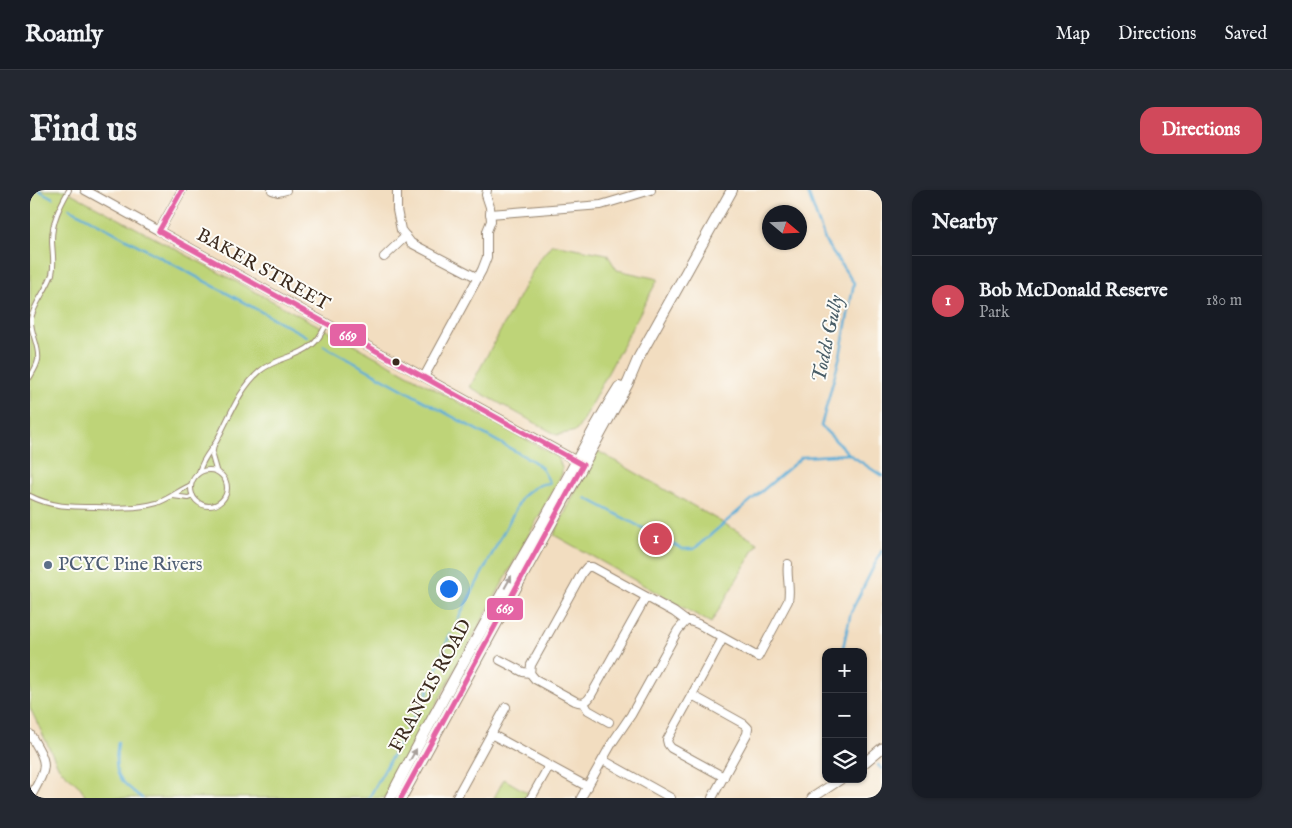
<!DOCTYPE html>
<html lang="en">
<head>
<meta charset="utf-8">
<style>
  body { margin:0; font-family:"IM FELL English",serif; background:#242831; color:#f1f3f6 }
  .controls { position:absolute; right:15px; bottom:15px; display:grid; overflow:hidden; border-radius:10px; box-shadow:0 1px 4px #0004 }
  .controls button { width:45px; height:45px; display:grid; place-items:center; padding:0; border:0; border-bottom:1px solid #363941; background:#171b24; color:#f1f3f6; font:25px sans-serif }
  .compass { position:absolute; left:732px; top:15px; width:45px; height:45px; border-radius:50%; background:#171b24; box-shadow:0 1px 4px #0004; rotate:109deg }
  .you { position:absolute; left:418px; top:398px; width:18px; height:18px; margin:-12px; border:4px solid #fff; border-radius:50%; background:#1a73e8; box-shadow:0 0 0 8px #1a73e833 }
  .badge { display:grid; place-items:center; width:32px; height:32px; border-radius:50%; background:#d1495b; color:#fff; font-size:16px; font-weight:700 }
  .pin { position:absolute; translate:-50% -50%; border:2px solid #fff; box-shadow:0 1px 5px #0006 }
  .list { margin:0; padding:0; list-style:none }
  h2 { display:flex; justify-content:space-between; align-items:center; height:65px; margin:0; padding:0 20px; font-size:21px }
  h2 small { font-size:16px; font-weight:400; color:#9ea1a6 }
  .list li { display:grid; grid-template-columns:32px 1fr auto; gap:15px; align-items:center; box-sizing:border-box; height:90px; padding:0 20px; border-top:1px solid #363941 }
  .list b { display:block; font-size:19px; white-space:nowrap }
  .list p { margin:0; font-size:16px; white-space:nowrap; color:#9ea1a6 }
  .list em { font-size:16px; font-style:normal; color:#9ea1a6 }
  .icon { flex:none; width:28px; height:28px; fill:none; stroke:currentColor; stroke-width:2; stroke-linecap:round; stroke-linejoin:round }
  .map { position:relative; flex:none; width:852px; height:608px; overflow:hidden; border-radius:15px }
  header { display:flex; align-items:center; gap:30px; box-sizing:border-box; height:70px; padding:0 25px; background:#171b24; border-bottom:1px solid #363941 }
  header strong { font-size:24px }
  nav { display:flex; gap:28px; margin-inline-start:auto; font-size:18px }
  .intro { display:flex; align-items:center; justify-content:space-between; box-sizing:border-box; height:120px; padding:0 30px }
  h1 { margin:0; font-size:35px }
  .button { padding:12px 22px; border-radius:15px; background:#d1495b; color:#fff; font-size:18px; font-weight:700 }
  main { display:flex; gap:30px; padding:0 30px }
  aside { flex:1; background:#171b24; border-radius:15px; box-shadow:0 1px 4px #0004 }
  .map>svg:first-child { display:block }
</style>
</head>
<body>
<header>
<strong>Roamly</strong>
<nav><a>Map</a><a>Directions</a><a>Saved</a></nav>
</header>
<div class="intro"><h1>Find us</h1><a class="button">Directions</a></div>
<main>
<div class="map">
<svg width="852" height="608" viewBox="0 0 852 608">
  <rect width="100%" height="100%" fill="#fdfcf7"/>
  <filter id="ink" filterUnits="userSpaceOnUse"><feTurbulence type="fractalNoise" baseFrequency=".02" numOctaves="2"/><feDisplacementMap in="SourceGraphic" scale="10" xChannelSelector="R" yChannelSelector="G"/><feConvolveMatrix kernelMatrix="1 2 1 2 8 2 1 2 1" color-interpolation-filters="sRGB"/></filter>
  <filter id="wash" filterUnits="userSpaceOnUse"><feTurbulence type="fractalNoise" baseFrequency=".0096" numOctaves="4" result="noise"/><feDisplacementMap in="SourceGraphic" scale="20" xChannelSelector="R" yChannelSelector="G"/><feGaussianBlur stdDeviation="1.12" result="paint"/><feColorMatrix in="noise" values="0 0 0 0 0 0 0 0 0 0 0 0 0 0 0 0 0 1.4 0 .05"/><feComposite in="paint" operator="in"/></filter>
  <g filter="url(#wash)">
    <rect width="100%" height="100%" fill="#f2ddc0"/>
    <g fill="#bed478" stroke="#7c7f4b">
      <path d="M0,0h35l282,151 211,116 4,11v6l-177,324h-299l-5,-10 -22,-20 -29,-60z"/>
      <path d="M522,54l55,10 10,16 41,9 -79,148 -3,4 -19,4 -87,-48 68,-126z"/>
      <path d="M566,260l162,93 -47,80 -157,-88z"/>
      <path d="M474,589l24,14 -3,5h-31z"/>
    </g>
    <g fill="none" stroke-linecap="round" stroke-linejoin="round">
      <g stroke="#5dadd7" stroke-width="2.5">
        <path d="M8,0l15,8"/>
        <path d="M777,0l19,53 28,40 -14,73 -19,70 28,28 33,22"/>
        <path d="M39,18l239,129"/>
        <path d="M294,156l209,115 8,6 9,16c-11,0 -21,7 -28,14l-65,124"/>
        <path d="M556,308l96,51h12l108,-92 47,-3"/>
        <path d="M812,462l9,-40 31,-62"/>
        <path d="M88,552c-4,33 -3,35 24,56"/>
        <path d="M848,575l4,4"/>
        <path d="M339,608l58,-105 23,-59"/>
      </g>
    </g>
  </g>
  <g filter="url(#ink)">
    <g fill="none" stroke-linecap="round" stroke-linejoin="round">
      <defs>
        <g id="service">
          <path d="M0,187c3,-5 7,-11 8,-17 2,-14 -8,-27 -7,-41 3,-16 16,-29 21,-45 3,-11 0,-23 0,-34 0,-19 8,-34 17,-50"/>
          <path d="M184,255l-2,11 4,14"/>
          <circle cx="179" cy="298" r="18"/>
          <path d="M169,282c4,-14 10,-19 17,-30 13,-24 23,-53 44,-71 15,-13 37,-13 52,-26 7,-5 11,-14 15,-22"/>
          <path d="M0,306c21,11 42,11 65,11 21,1 41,2 62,-4 14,-5 22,-13 34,-18"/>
          <path d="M143,306l15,2 5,-2"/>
        </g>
        <g id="minor">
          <path d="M55,0l495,273"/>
          <path d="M242,0l6,2 8,-2"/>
          <path d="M367,0v20l4,20 10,13 67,35"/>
          <path d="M460,24l111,-9 50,-15"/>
          <path d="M129,41l23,-41"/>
          <path d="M354,67l22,-21"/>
          <path d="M394,187l58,-107 5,-13v-26l4,-10 -1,-14 -4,-12 1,-5"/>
          <path d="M656,431h4l8,3 60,33 30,-56c3,-13 -2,-25 0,-37"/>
          <path d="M693,448l-56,102 1,4 3,4 53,29"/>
          <path d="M470,470l23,12 7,1 5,6 40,22c7,3 11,2 15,-4l56,-100"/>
          <path d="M500,483l1,-8 51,-92 5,-6h5l82,45 12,9"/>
          <path d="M662,505l52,29 4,4 -1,6 -35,64"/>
          <path d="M554,513l4,7 21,12"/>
          <path d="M0,544c19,32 18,31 0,64"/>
          <path d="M461,544l97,53"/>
          <path d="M573,570l68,38"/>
          <path d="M426,608l50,-91"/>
          <path d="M501,608l18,-32"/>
          <path d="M551,608l31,-55 19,-28 47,-85 8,-9"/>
        </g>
        <g id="tertiary">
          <path d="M833,574l19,-16"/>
          <path d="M782,608l29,-19"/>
        </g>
        <g id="secondary">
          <path d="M360,608c49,-93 100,-185 153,-276 26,-45 48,-91 76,-135"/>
          <path d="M371,608l227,-415 11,-26 93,-167"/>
        </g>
      </defs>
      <use href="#service" stroke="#96846f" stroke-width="6"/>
      <use href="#minor" stroke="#96846f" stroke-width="10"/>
      <use href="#tertiary" stroke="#96846f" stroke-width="11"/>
      <use href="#secondary" stroke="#96846f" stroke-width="12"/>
      <use href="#service" stroke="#fff" stroke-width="4"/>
      <use href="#minor" stroke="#fff" stroke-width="8"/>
      <use href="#tertiary" stroke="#fff" stroke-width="9"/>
      <use href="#secondary" stroke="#fff" stroke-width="10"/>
      <defs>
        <g id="bus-1">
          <path d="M129,41l424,234 -182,333"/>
          <path d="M129,41l23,-41"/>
        </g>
      </defs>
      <use href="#bus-1" stroke="#fdfcf7" stroke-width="9"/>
      <use href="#bus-1" stroke="#e463a4" stroke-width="5"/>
    </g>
    <defs><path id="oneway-solid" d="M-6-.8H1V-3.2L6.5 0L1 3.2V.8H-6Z" transform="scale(1.25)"/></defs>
    <g fill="#a79f9a">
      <use href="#oneway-solid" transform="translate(478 392) rotate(-61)"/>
      <use href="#oneway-solid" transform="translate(383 565) rotate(-61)"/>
    </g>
  </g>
  <circle fill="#3b2a1e" stroke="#fdfcf7" stroke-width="2" cx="366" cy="172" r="4.5"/>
  <circle fill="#5c6f8a" stroke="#fdfcf7" stroke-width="2" cx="18" cy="375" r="5"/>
  <g text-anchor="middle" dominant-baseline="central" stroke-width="4" stroke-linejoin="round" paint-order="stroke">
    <g font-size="19" fill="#3b2a1e" stroke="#fdfcf7">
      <text transform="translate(233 80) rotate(29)">BAKER STREET</text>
      <text transform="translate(401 496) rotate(-61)">FRANCIS ROAD</text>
    </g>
    <g font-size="19" fill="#4e5e75" stroke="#fdfcf7" text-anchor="start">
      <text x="28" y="375">PCYC Pine Rivers</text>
    </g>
    <g font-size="20" font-style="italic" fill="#495e68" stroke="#fdfcf7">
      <text transform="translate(798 149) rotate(-78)">Todds Gully</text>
    </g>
  </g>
  <g stroke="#fdfcf7" stroke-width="2">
    <rect x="299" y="133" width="38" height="24" rx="5" fill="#e463a4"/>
    <rect x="456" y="407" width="38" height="24" rx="5" fill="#e463a4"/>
  </g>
  <g font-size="14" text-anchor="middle" font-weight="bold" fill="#fff">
    <text x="318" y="150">669</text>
    <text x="475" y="423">669</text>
  </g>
</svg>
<div class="controls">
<button>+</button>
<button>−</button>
<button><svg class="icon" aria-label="layers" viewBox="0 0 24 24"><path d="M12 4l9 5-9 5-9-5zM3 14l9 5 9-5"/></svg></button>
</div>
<svg class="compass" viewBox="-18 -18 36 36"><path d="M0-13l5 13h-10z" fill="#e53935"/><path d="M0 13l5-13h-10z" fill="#9ea1a6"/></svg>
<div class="you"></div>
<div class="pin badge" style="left:626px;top:349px">1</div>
</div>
<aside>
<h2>Nearby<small></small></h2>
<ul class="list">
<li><span class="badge">1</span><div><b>Bob McDonald Reserve</b><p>Park</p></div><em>180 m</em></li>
</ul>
</aside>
</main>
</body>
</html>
